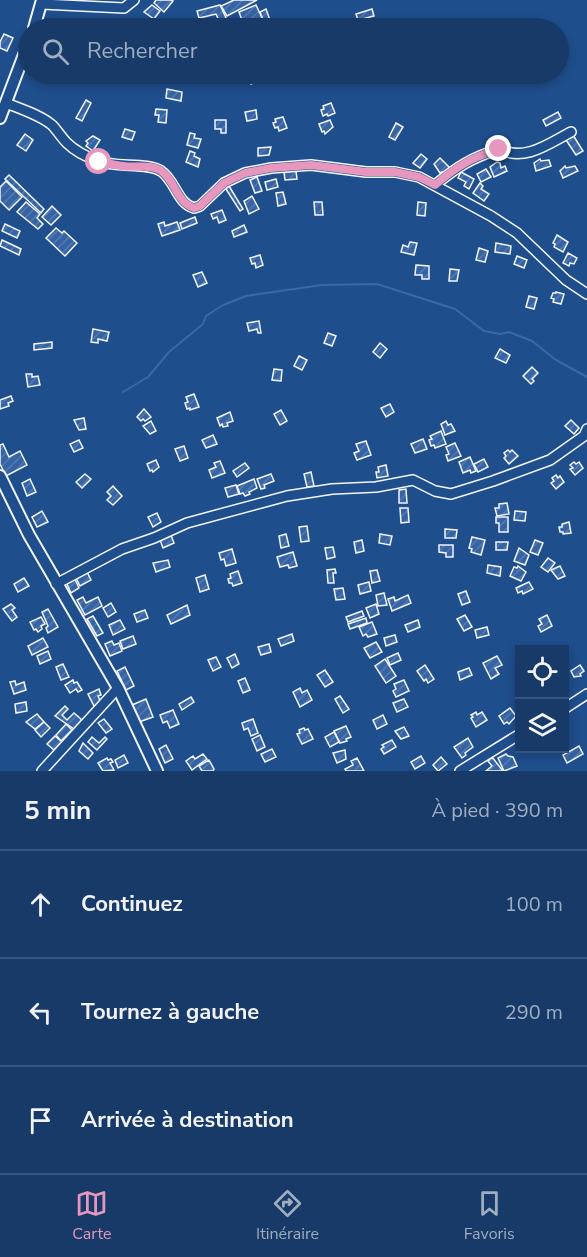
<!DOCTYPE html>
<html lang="fr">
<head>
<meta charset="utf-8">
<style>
  body { margin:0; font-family:"Nunito Sans",sans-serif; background:#20416f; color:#f1f3f6 }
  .controls { position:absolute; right:18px; bottom:18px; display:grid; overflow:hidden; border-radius:0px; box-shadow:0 3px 9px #0003 }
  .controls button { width:54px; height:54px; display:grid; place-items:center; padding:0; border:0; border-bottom:2px solid #36547d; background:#173a69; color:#f1f3f6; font:30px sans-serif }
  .stop { position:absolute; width:18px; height:18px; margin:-14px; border:4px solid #e797bd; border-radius:50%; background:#fff }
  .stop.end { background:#e797bd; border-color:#fff; box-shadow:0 2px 6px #0008 }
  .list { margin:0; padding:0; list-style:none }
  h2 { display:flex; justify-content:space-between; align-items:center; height:78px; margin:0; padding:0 24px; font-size:26px }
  h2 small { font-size:20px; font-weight:400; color:#9eadc0 }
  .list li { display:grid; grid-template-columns:39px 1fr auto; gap:18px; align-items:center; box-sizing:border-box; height:108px; padding:0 24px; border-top:2px solid #36547d }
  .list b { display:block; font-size:22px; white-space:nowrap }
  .list em { font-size:20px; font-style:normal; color:#9eadc0 }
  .icon { flex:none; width:33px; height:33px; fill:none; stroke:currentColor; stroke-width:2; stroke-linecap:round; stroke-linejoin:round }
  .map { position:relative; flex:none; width:587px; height:771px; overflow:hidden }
  .search { position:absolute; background:#173a69; box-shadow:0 3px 9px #0003; left:18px; right:18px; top:18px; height:66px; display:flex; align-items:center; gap:15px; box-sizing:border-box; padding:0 21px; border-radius:33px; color:#9eadc0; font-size:22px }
  .sheet { height:402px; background:#173a69 }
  nav { display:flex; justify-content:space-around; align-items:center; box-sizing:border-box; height:84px; border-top:2px solid #36547d; background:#173a69; font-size:16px; color:#9eadc0 }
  nav a { display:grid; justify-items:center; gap:3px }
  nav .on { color:#e797bd }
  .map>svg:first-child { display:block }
</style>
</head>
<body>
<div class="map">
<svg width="587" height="771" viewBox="0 0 587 771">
  <defs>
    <pattern id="building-hatch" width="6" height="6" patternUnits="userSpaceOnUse" patternTransform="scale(1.5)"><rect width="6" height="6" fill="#3563a3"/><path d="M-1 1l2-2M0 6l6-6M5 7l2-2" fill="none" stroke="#537ab1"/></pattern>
  </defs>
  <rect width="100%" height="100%" fill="#1f4e8c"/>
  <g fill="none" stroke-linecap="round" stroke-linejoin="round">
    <path stroke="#3b69a3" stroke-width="2" d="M123,392l25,-15 21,-25 34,-28 3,-8 17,-11 23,-9 76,-11 55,-1 78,25 29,22 16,3 9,-2 23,9 24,19 31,17"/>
  </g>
  <g fill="url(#building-hatch)" stroke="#f2f6ff" stroke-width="1.5">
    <path d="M156,0h15l2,1 -9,11 -10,-9z"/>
    <path d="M234,0h23l-30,16 -6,-10z"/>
    <path d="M152,5l8,6 -6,8 -10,-7z"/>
    <path d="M220,5l7,15 -7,3 -4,-9 -17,4 -2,-7z"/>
    <path d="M256,5l7,15 -7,3 -2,-4 -11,4 -4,-11z"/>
    <path d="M266,9l5,14 -6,2 -5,-13z"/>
    <path d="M372,9l2,7 -16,4 -2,-6z"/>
    <path d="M4,34l9,4 -6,13 -7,-3v-6z"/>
    <path d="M248,74h14l2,5 -13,5z"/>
    <path d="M167,89l15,3 -1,9 -15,-3z"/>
    <path d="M86,100l5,3 -9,18 -6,-3z"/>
    <path d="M331,103l4,10 -7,3 -1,-2 -4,2 -2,-6 3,-1 -1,-3z"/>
    <path d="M156,109l11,1 -1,13 -8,-1 1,-7h-4z"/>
    <path d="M256,110l1,9 -10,2 -2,-9z"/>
    <path d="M558,112l3,6 -15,8 -3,-6z"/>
    <path d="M283,117l4,11 -8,3 -1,-4 -3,1 -2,-5 3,-1 -1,-3z"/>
    <path d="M215,120h11v13h-5v-4h-6z"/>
    <path d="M330,120l3,7 -8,7 -1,-3 -2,1 -3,-8z"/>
    <path d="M396,123l7,4 -8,13 -6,-3z"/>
    <path d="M125,129l10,3 -3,8 -10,-3z"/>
    <path d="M190,133l5,1 -1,4 7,1 -3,9 -11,-3z"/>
    <path d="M25,134l8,6 -7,11 -9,-6z"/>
    <path d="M573,135l10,16 -7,4 -10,-15z"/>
    <path d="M93,136l7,4 -7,11 -7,-5 2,-3 -2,-2z"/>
    <path d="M271,147l-2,8 -11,1v-8z"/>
    <path d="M190,151l5,2 -1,3 6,3 -2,8 -12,-5z"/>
    <path d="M421,154l6,5 -7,9 -7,-5z"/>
    <path d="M440,158l10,10 -6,6 -2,-2 -2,1 -6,-9z"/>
    <path d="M540,159l1,2 8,-1 2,6 -15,5 -2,-8z"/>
    <path d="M497,162l3,1 1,5 4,-2 2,5 -13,6 -4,-10z"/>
    <path d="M565,166l1,2 9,-2 3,5 -15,7 -3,-7z"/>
    <path d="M486,169l5,8 -10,5 -4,-8z"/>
    <path d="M296,171l1,8 -12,1 -1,-8z"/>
    <path d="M461,172l13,7 -5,10 -5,-3 2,-4 -8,-4z"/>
    <path d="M9,175l35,34 -3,4 -36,-34z"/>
    <path d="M257,177l5,14 -7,2 -5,-13z"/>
    <path d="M276,179l2,8 -11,3 -2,-8z"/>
    <path d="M6,181l16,16 -13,13 -9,-9v-14z"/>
    <path d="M480,183l3,3 -2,3 8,5 -5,7 -11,-8z"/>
    <path d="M229,186l14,23 -3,2 -14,-22z"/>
    <path d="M283,192l3,12 -8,2 -2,-13z"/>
    <path d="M252,196l7,13 -10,5 -5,-13z"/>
    <path d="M26,202l14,12 -3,4 6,6 -5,5 -21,-17z"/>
    <path d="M314,202h8l1,13h-8z"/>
    <path d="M418,202l8,1 -1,13 -8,-1z"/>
    <path d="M52,206l9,9 -10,10 -9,-8z"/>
    <path d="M222,210l4,10 -7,3 -2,-6 -4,2 -2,-5z"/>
    <path d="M195,217l2,6 -15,6 -2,-6z"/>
    <path d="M164,222l1,4 12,-4 3,8 -18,6 -4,-12z"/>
    <path d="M5,224l15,7 -3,7 -15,-7z"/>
    <path d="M244,225l3,7 -13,5 -2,-6z"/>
    <path d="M56,228l6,5 2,-2 13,12 -12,13 -19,-18z"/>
    <path d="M557,235l11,7 -5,10 -9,-5 1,-3 -2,-1z"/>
    <path d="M2,240l19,9 -2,6 -19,-9z"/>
    <path d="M410,242l7,1 -3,12 -13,-3 2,-7 5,2z"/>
    <path d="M496,243l15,3 -1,8 -15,-2z"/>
    <path d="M479,248l9,3 -3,11 -9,-2z"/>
    <path d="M568,253l9,5 -3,6 -4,-1 -1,3 -6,-3z"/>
    <path d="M260,255l3,10 -7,3 -1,-5 -3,1 -2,-6z"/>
    <path d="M517,256l10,4 -3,8 -10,-4z"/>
    <path d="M416,265l13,1v13h-7v-4h-7z"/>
    <path d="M450,269l9,1 -2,11h-8z"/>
    <path d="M202,272l5,11 -9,4 -5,-12z"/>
    <path d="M556,292l8,2 -3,10 -8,-2 1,-3 -3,-1 2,-5h3z"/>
    <path d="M529,296l8,2 -3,11 -8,-2z"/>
    <path d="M259,321l2,12h-3l-1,-4 -8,2 -2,-8z"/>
    <path d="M93,329l16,3 -2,9 -9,-2v4l-7,-1z"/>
    <path d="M328,333l8,3 -4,10 -8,-3z"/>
    <path d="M52,342v6l-18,2v-6z"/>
    <path d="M380,343l7,6 -7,9 -7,-6z"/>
    <path d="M500,349l10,6 -4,8 -11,-5z"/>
    <path d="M299,356l8,4 -5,10 -8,-4z"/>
    <path d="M532,367l6,6 -6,6 2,2 -3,3 -8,-8z"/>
    <path d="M274,369l8,1 -1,11 -9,-1z"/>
    <path d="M26,374h6v3l6,-1 2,9 -12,2z"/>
    <path d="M194,394l5,13 -9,3v-2l-3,1 -2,-6 3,-1 -2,-5z"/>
    <path d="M11,396l2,5 -5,2 1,3 -9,3v-9z"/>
    <path d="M390,404l4,8 -8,5 -5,-9z"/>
    <path d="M144,409l7,8 -6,4 -2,-2 -2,2 -4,-4z"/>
    <path d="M281,410l6,11 -7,4 -6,-11z"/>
    <path d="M230,412l3,9 -6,2 1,3 -5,1 -1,-3 -2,2 -3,-8z"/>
    <path d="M84,418l2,11 -7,1 -5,-10z"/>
    <path d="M571,420l8,8 -5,6 -9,-8z"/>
    <path d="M151,421l5,10 -6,3 -7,-8z"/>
    <path d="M446,421l2,4 3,-1 4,7 -10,4 -4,-11z"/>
    <path d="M441,431l5,13 -11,4 -1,-3 -3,1 -2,-6 3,-1 -2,-3z"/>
    <path d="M213,435l4,9 -11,4 -4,-8z"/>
    <path d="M423,439l4,10 -12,4 -4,-9z"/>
    <path d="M79,440l4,8 -9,4 -4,-8z"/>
    <path d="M366,441l5,14 -14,5 -3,-7 5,-2 -3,-7z"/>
    <path d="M455,443l6,13 -13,5 -2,-6 3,-1 -3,-7z"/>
    <path d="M3,444l6,13 11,-6 7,14 -21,11 -6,-12v-19z"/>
    <path d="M184,446l4,12 -8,3 -5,-12z"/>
    <path d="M508,450l2,2 2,-2 6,6 -9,8 -5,-6 2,-2 -2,-3z"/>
    <path d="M470,457l6,14 -5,2 -1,-3 -7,3 -4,-11z"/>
    <path d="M484,459l4,8 -10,5 -4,-8z"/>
    <path d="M156,460l3,7 -6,5 -1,-2 -2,1 -3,-7z"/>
    <path d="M220,461l5,12 -13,5 -3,-8 7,-3 -2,-4z"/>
    <path d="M574,462l2,2 3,-2 4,6 -8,7 -5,-6 3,-1 -3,-3z"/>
    <path d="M245,463l4,5 -12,9 -4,-6z"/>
    <path d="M386,465l2,11 -11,2 -1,-6h3l-1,-5z"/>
    <path d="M311,472l3,14 -7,1 -3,-13z"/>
    <path d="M85,474l6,5 -9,9 -6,-6z"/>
    <path d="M271,474l3,7 -10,4 1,3 -4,1 -4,-10z"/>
    <path d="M556,475l2,3 2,-2 4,6 -8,7 -5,-6 3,-2 -2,-3z"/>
    <path d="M30,479l6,13 -9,4 -5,-13z"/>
    <path d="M254,479l3,9 -8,4 1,2 -5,2 -2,-3 -3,1 -3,-8z"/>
    <path d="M236,485l3,9 -11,3 -3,-9z"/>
    <path d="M113,486l9,10 -9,9 -6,-5 4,-4 -4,-4z"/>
    <path d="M406,489l1,14h-8v-13z"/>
    <path d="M507,503l2,11 -12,2 -2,-8h4v-4z"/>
    <path d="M400,508h8l1,14 -8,1z"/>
    <path d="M42,511l6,11 -11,5 -5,-10z"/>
    <path d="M515,511l11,1 -1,9 -11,-1z"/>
    <path d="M157,513l4,9 -8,5 -5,-10z"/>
    <path d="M496,517h12v15h-9v-9h-3z"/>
    <path d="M569,522l2,11 -8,1v-2h-3l-1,-5h3v-3z"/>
    <path d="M307,526l2,15 -8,1 -2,-15z"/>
    <path d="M445,529l12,1 -1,8h-11z"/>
    <path d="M286,534l3,12 -8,2 -2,-12z"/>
    <path d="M380,534l12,2 -2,9 -11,-2z"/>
    <path d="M171,535l3,8 -11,5 -3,-8z"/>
    <path d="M472,537l13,3 -4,15 -10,-3 1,-3 -3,-1z"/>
    <path d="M362,540l2,11 -8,2 -2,-11z"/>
    <path d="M535,540l8,3 -5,12 -8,-3z"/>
    <path d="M496,542h12l-1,8h-11z"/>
    <path d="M439,545h14v12h-7v-4l-7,-1z"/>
    <path d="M333,547l2,10 -8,2 -2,-11z"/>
    <path d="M519,548l10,7 -4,10 -11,-4z"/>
    <path d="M232,549l4,14 -10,3 -2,-7 -3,1 -2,-7z"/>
    <path d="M293,552l4,14 -8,2 -1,-3 -8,2 -3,-10z"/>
    <path d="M548,558l7,5 -7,9 -7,-5z"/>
    <path d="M168,560l2,7 -14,5 -3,-9z"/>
    <path d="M488,565l13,2 -1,9 -13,-3z"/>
    <path d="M518,566l8,6 -5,9 -11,-5 4,-9 3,1z"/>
    <path d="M560,566l5,10 -7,3 -7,-9z"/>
    <path d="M335,569l1,4h-3l1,10h-6l-1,-13z"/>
    <path d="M86,570l5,10 -11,6 -5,-10z"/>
    <path d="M377,570l3,11 -8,2 -2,-12z"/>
    <path d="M238,571l4,12 -9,3 -1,-3h-3l-1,-4 3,-1 -1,-4z"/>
    <path d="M205,575l4,14 -9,3 -4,-14z"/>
    <path d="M74,577l5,11 -8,5 -5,-11z"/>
    <path d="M24,578l5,8 -11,6 -4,-8z"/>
    <path d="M369,582l2,9 -11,3 -2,-9z"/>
    <path d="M529,582l4,7 -10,5 -1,-3 -4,2 -2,-5z"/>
    <path d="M343,588l2,11 -9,1 -2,-11z"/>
    <path d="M466,591l4,11 -8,3 -4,-11z"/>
    <path d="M384,593l3,12 -9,1 -2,-11z"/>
    <path d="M408,595l3,8 -19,8 -4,-12 6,-2 1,4z"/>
    <path d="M83,597l3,6 12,-6 4,9 -17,9 -8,-15z"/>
    <path d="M111,603l5,9 -8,5 -5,-9z"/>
    <path d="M11,604l4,4 -3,2 5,7 -5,4 -9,-12z"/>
    <path d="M376,604l3,10 -9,4 -4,-10z"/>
    <path d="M187,605l3,10 -19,9 -4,-9z"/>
    <path d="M48,609l10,18 -10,6 -2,-5 2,-2 -6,-14z"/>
    <path d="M145,610l3,8 -11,4 -3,-8z"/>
    <path d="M362,611l2,5 -16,6 -2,-5z"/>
    <path d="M465,615l7,12 -8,4 -7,-12z"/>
    <path d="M547,615l5,11 -11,6 -3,-6 4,-2 -3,-5z"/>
    <path d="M93,616l10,17 -6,3 -10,-17z"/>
    <path d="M41,617l4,7 -4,2 1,3 -4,3 -2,-3 -2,1 -4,-8z"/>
    <path d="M366,618l1,5 -17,6 -2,-5z"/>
    <path d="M120,620l5,9 -12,6 -4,-10z"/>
    <path d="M418,620l2,7 -12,5 -3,-7z"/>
    <path d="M372,622l5,12 -9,3 -2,-3 -3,2 -4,-9z"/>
    <path d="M487,627l2,8 -12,3 -2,-8z"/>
    <path d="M292,634l2,7 -13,5 -3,-7z"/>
    <path d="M395,635l2,7 -11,4 -2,-8z"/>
    <path d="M133,636l3,8 -13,5 -3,-8z"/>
    <path d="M43,638l5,9 -16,8 -4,-9z"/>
    <path d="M112,641l2,4 5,-2 3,8 -12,5 -5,-12z"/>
    <path d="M376,642l6,10 -12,6 -6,-10z"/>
    <path d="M269,644l2,8 -10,3 -3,-8z"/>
    <path d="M48,651l3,8 -11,5 -3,-8z"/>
    <path d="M398,653l3,7 -11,5 -3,-7z"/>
    <path d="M235,654l4,10 -7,4 -5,-10z"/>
    <path d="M497,656l5,9 -7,3 4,6 -8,5 -8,-16z"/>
    <path d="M216,657l5,10 -8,4 -5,-11z"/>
    <path d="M385,659l11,17 -10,7 -11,-17z"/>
    <path d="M63,664l6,13 -8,3 -5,-13z"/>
    <path d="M425,665l9,14 -6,4 -2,-4 -2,2 -7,-10z"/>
    <path d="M580,665l4,6 -4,3 1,2 -7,1 -3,-6z"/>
    <path d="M125,667l9,19 -8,4 -9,-19z"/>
    <path d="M469,668l3,7 -12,5 -2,-8z"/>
    <path d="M325,670l8,12 -8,5 -8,-12z"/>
    <path d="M245,678l5,12 -7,3 -5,-12z"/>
    <path d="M73,680l1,3 3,-1 5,8 -4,2 -2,-3 -6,4 -5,-8z"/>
    <path d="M404,680l5,11 -13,6 -3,-6 3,-2 -2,-5z"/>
    <path d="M15,681l1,4 8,-3 2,8 -12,4 -4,-12z"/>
    <path d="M300,688l2,5 5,-3 5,10 -12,7 -7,-15z"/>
    <path d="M99,689l2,6 -3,1 3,7 -7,3 -6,-12z"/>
    <path d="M340,696l9,13 -6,4 -8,-14z"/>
    <path d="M191,697l3,5 -12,8 -3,-6z"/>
    <path d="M146,699l7,18 -14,5 -7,-17z"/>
    <path d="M404,699l4,8 -11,5 -4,-9z"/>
    <path d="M26,702l1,9 -11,2 -1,-9z"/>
    <path d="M65,706l3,3 -6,6 5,5 7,-7 8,7 -8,9 -19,-13z"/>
    <path d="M510,708l6,8 -7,8 -2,-2 -3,2 -5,-8z"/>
    <path d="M173,710l6,14 -9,4 -3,-7 -4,2 -3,-8z"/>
    <path d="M476,712l1,3 5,-3 5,8 -11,7 -5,-9 2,-1 -2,-2z"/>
    <path d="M37,714l7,8 -9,7 -9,-7z"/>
    <path d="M383,715l4,9 -10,5 -4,-9z"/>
    <path d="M104,719l8,10 -6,4 -8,-10z"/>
    <path d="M253,719l5,14 -7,3 -3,-8 -4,2 -2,-7z"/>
    <path d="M44,722l6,6 -9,9 -6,-7z"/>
    <path d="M66,724l6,6 -11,11 -5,-6z"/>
    <path d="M346,726l5,11 -5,2 1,2 -7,2 -6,-12z"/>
    <path d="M404,727l5,9 -8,3 -6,-8z"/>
    <path d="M304,728l1,2 3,-1 5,10 -11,5 -5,-10 3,-1 -1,-3z"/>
    <path d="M334,732l5,10 -9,5 -5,-10z"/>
    <path d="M260,735l5,12 -8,4 -5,-12z"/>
    <path d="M55,736l7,6 -8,8 -7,-6z"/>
    <path d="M92,737l7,6 6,-6 2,2 -10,11 -9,-8z"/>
    <path d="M468,738l5,9 -8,6 1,2 -4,3 -8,-11z"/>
    <path d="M392,740l4,7 -12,7 -3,-5 3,-2 -2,-2z"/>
    <path d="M83,743l10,10 -5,6 -9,-8z"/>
    <path d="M166,745l7,14 -8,4 -6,-14z"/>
    <path d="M579,746l4,8 -16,9 -4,-8z"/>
    <path d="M272,749l4,8 -11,5 -4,-8z"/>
    <path d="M345,750l1,9 -9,4 -4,-10z"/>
    <path d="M203,754l4,5 -15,11 -6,-9 7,-5 2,3z"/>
    <path d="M506,754l2,2 5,1 4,9 -13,5 -6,-13z"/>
    <path d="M124,755l4,8 -10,5 -3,-8z"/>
    <path d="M421,756l4,7 -10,6 -4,-7z"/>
    <path d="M441,757l6,7 -9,7 -5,-6z"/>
    <path d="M492,757l11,14h-17l6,-5 -4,-5z"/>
    <path d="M107,758l1,2 3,-1 2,3 -3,1 4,7 -11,1 -5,-8z"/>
    <path d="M357,758l7,13h-18l-1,-2 8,-4 -2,-4z"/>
    <path d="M209,760l5,9 -1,2h-11l-3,-5z"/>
  </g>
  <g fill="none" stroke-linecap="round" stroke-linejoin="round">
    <defs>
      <g id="minor">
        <path d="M42,4l82,4 10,-8"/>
        <path d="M6,103c15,6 34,12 46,22 5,5 9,12 15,18 8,8 20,14 31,18 18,7 50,1 63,10 14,9 16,32 33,37l6,-2 24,-23 21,-10 26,-5 40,-3 55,7h29l24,5 72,39 26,17 49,47 21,14"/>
        <path d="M435,185c22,-18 36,-27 64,-36 26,13 49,-5 72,-17"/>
        <path d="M56,584l66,-35 32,-11 33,-15 100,-27 45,-7 44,-2 37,-7 22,11 16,3 42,-13 57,-21 34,-24 3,-7"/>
        <path d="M564,709l23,-15"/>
        <path d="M42,771l76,-83"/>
        <path d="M460,771l60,-37"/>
      </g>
      <g id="major">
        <path d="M34,28l8,-28"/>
        <path d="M0,118l28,-74"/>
        <path d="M0,476l29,59 89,153 39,83"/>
      </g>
    </defs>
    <use href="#minor" stroke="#f2f6ff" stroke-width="12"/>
    <use href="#major" stroke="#f2f6ff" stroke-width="14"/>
    <use href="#minor" stroke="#1f4e8c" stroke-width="9"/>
    <use href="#major" stroke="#1f4e8c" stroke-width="10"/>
  </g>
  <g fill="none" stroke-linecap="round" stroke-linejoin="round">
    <path stroke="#e797bd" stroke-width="8" d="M99,162c8,1 16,3 24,4 12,2 26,-2 37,4 15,9 16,32 34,38l6,-2 24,-23 21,-10 26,-5 40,-3 55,7h29l24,5 16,8c22,-19 36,-27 64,-36"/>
  </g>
</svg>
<div class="controls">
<button><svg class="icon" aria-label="locate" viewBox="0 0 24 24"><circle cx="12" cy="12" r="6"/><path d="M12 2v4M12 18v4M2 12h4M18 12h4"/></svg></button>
<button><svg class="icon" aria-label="layers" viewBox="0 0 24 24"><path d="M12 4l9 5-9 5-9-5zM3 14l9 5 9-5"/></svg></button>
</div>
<div class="stop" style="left:99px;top:162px"></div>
<div class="stop end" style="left:499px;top:149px"></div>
<div class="search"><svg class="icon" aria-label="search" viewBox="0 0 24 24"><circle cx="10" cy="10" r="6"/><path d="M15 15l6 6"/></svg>Rechercher</div>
</div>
<section class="sheet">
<h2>5 min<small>À pied · 390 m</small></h2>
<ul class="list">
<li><svg class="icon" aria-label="ahead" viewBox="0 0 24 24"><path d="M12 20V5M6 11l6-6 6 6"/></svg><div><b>Continuez</b></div><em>100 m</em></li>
<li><svg class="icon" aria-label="left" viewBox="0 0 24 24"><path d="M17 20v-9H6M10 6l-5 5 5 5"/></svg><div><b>Tournez à gauche</b></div><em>290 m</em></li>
<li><svg class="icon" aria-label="arrive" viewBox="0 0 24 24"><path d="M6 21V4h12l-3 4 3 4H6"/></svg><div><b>Arrivée à destination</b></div></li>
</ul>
</section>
<nav>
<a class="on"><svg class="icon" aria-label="map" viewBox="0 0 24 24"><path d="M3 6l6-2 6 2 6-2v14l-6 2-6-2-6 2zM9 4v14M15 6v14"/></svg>Carte</a>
<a><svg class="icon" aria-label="directions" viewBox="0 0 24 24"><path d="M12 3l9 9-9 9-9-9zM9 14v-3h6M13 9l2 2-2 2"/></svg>Itinéraire</a>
<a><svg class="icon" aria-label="saved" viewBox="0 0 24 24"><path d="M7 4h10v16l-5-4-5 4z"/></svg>Favoris</a>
</nav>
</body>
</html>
